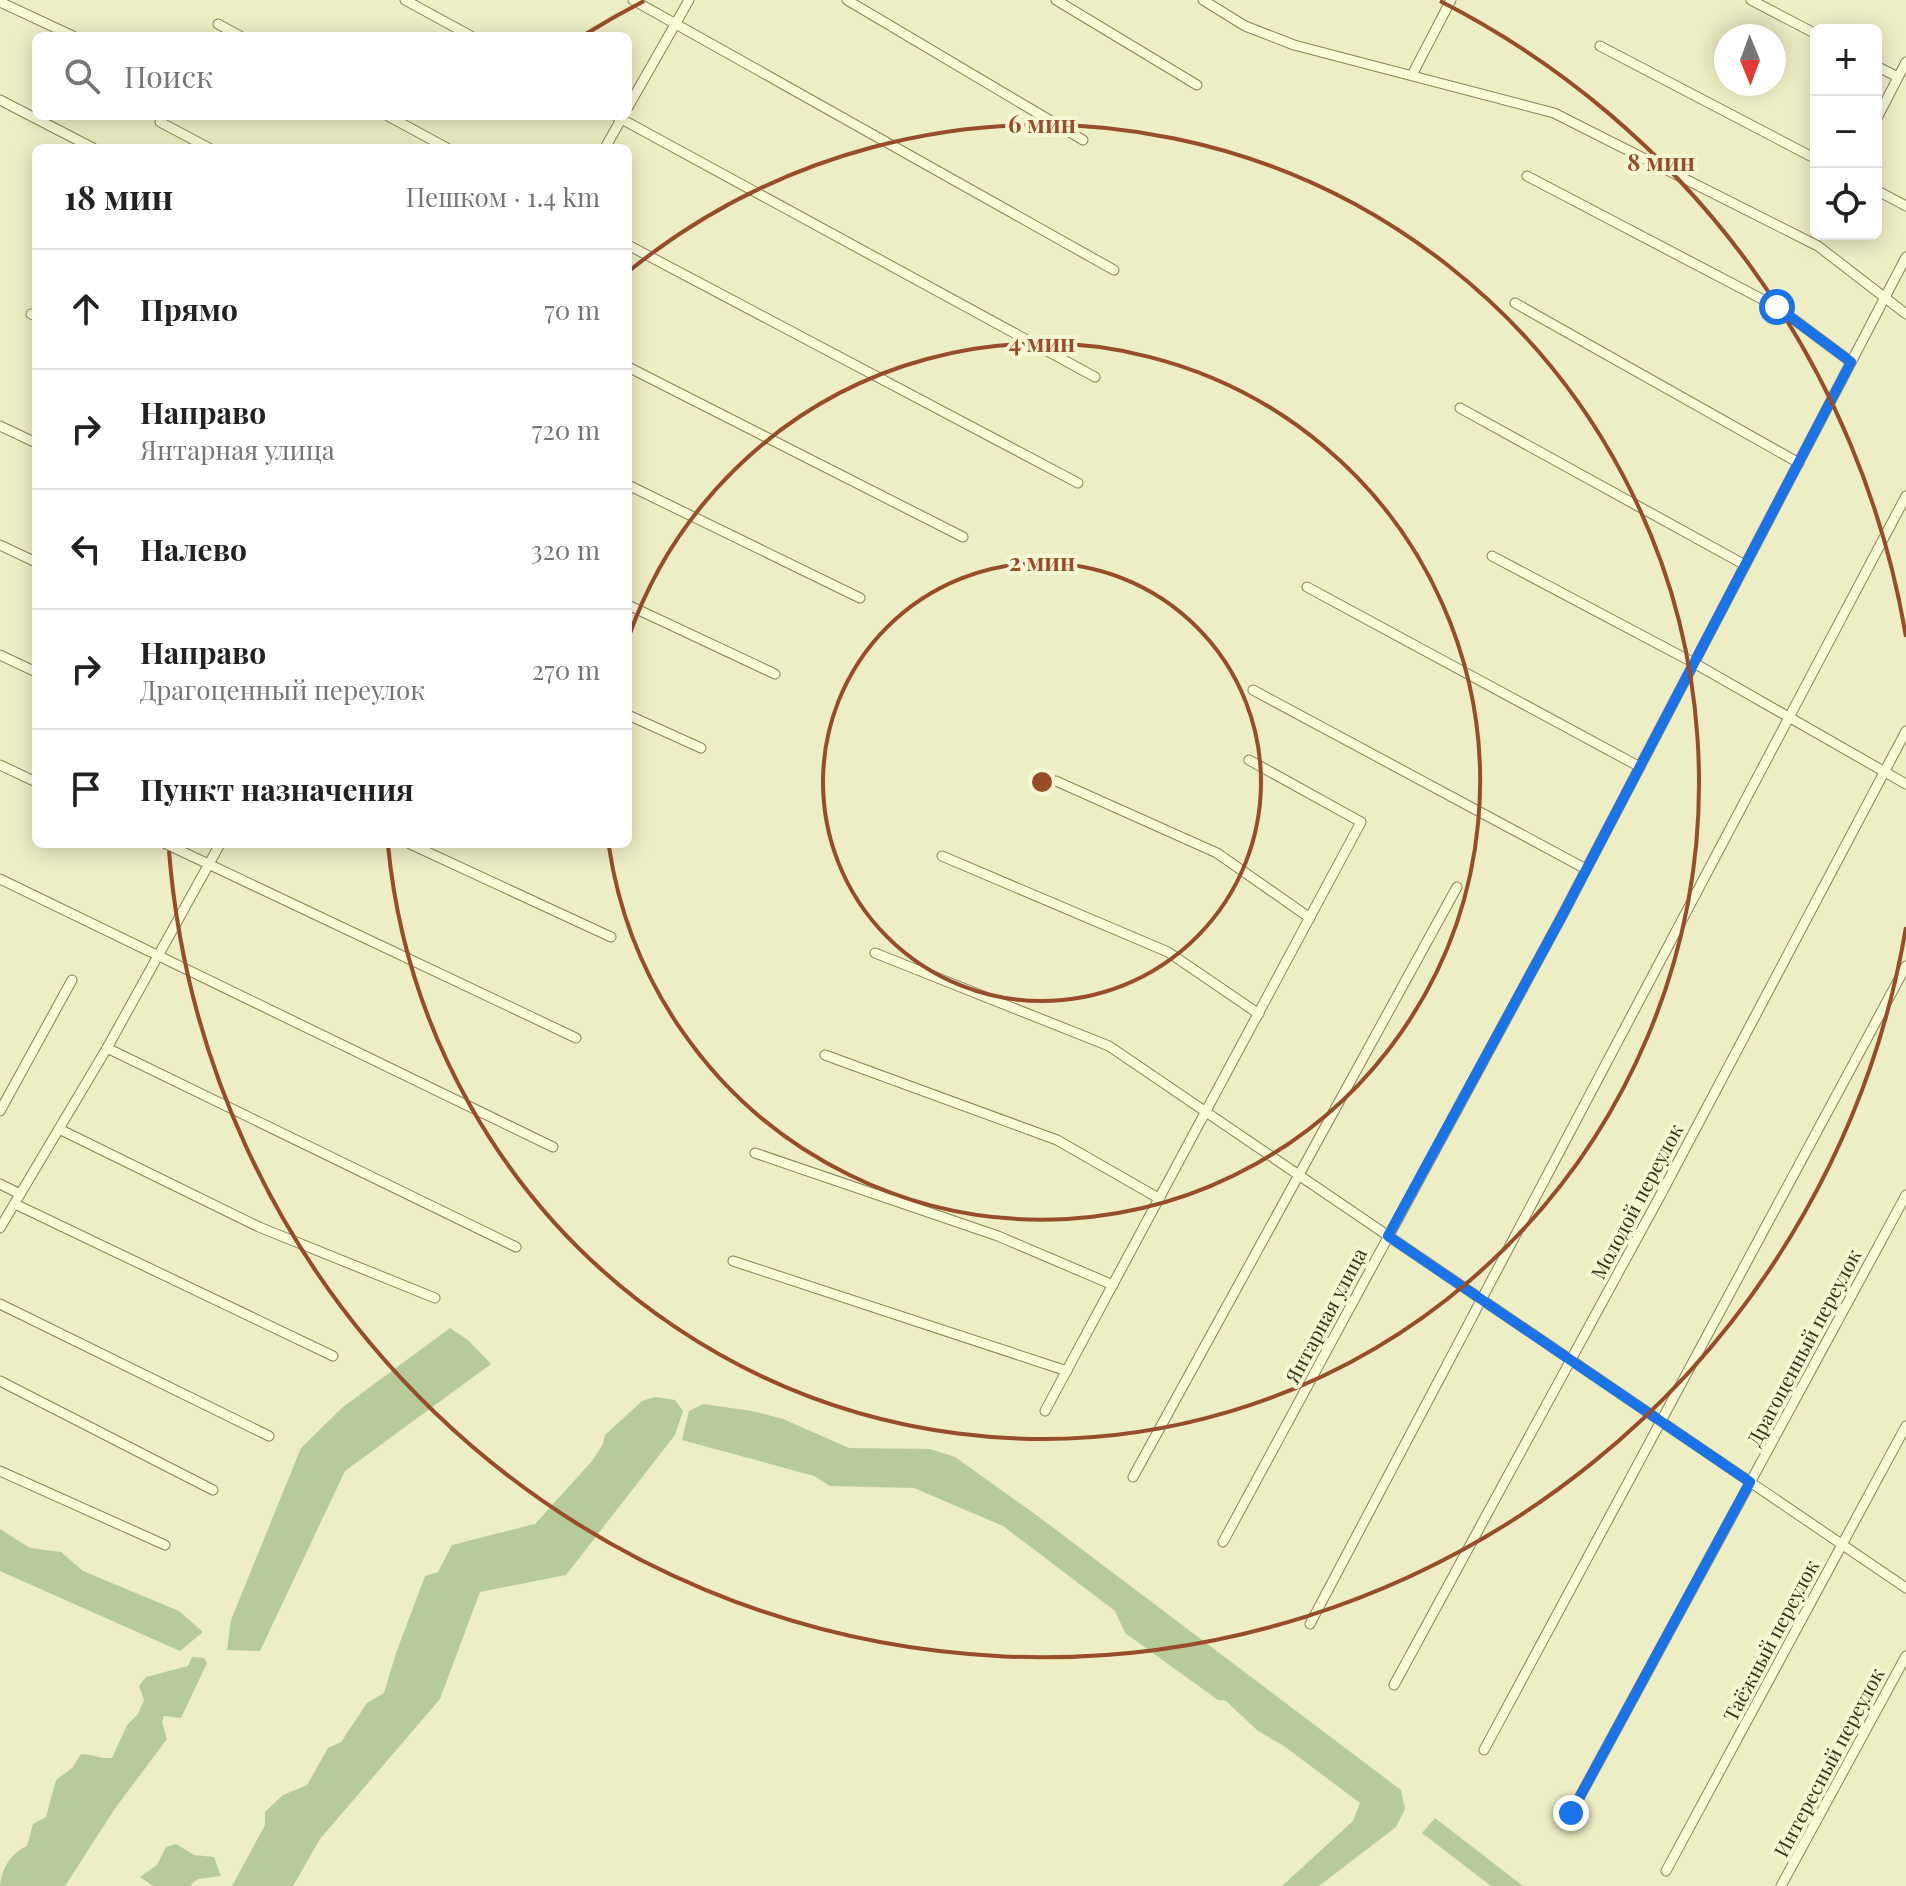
<!DOCTYPE html>
<html lang="ru">
<head>
<meta charset="utf-8">
<style>
  body { margin:0; font-family:"Playfair Display",serif; background:#f2f2f2; color:#222 }
  .controls { position:absolute; right:24px; top:24px; display:grid; overflow:hidden; border-radius:12px; box-shadow:0 4px 20px #0003 }
  .controls button { width:72px; height:72px; display:grid; place-items:center; padding:0; border:0; border-bottom:2px solid #e0e0e0; background:#fff; color:#222; font:40px sans-serif }
  .compass { position:absolute; left:1714px; top:24px; width:72px; height:72px; border-radius:50%; background:#fff; box-shadow:0 4px 20px #0003; rotate:179deg }
  .stop { position:absolute; width:24px; height:24px; margin:-18px; border:6px solid #1a73e8; border-radius:50%; background:#fff }
  .stop.end { background:#1a73e8; border-color:#fff; box-shadow:0 2px 8px #0008 }
  .list { margin:0; padding:0; list-style:none }
  h2 { display:flex; justify-content:space-between; align-items:center; height:104px; margin:0; padding:0 32px; font-size:34px }
  h2 small { font-size:26px; font-weight:400; color:#767676 }
  .list li { display:grid; grid-template-columns:52px 1fr auto; gap:24px; align-items:center; box-sizing:border-box; height:120px; padding:0 32px; border-top:2px solid #e0e0e0 }
  .list b { display:block; font-size:30px; white-space:nowrap }
  .list p { margin:0; font-size:26px; white-space:nowrap; color:#767676 }
  .list em { font-size:26px; font-style:normal; color:#767676 }
  .icon { flex:none; width:44px; height:44px; fill:none; stroke:currentColor; stroke-width:2; stroke-linecap:round; stroke-linejoin:round }
  .map { position:relative; flex:none; width:1906px; height:1886px; overflow:hidden }
  .search { position:absolute; background:#fff; box-shadow:0 4px 20px #0003; left:32px; top:32px; width:600px; height:88px; display:flex; align-items:center; gap:20px; box-sizing:border-box; padding:0 28px; border-radius:12px; color:#767676; font-size:30px }
  .panel { position:absolute; background:#fff; box-shadow:0 4px 20px #0003; left:32px; top:144px; width:600px; height:704px; border-radius:12px }
  .map>svg:first-child { display:block }
</style>
</head>
<body>
<div class="map">
<svg width="1906" height="1886" viewBox="0 0 1906 1886">
  <rect width="100%" height="100%" fill="#edeec4"/>
  <g fill="#b6cc98">
    <path d="M450,1328l18,12 23,24 -146,107 -85,180 -33,-1 4,-30 70,-172 42,-41z"/>
    <path d="M655,1397l20,3 8,11 -8,24 -109,140 -86,17 -40,107 -120,140 -27,47h-61l33,-61v-13l18,-17 24,-10 21,-37 13,-6 26,-39 17,-10 12,-40 29,-77 13,-4 14,-27 83,-21 57,-63 11,-17 2,-9 37,-34z"/>
    <path d="M703,1404l49,7 31,8 66,29 81,1 25,8 84,60 362,273 4,19 -9,18 -77,59h-37l71,-65 7,-18 -76,-57 -26,-15 -32,-30 -8,-1 -93,-67 -10,-22 -112,-85 -89,-38 -84,-2 -16,-10 -132,-36 7,-29z"/>
    <path d="M0,1529l30,19 31,4 22,19 96,40 24,21 -23,19 -180,-80z"/>
    <path d="M192,1657l12,1 3,5 -26,55 -17,-2 -2,6 5,17 -51,68 -51,79h-65c1,-17 12,-34 27,-40l6,-22 13,-7 10,-37 16,-12 9,-14c12,0 17,5 31,4l15,-33 11,-11 6,-14 -5,-14 7,-9 42,-11z"/>
    <path d="M1435,1818l88,68h-32l-69,-53z"/>
    <path d="M176,1844l18,11 20,2 7,19 -23,3 -7,5 1,2h-39l-13,-9 17,-12 9,-18z"/>
  </g>
  <g fill="none" stroke-linecap="round" stroke-linejoin="round">
    <defs>
      <g id="street">
        <path d="M405,0l66,36"/>
        <path d="M633,0l481,270"/>
        <path d="M847,0l236,140"/>
        <path d="M1056,0l141,85"/>
        <path d="M1203,0l42,26 49,19 260,68 264,133 88,68"/>
        <path d="M1751,0l65,34"/>
        <path d="M0,2l73,34"/>
        <path d="M218,24l22,12"/>
        <path d="M1600,46l216,113"/>
        <path d="M1876,66l22,11"/>
        <path d="M1412,75l39,-75"/>
        <path d="M0,100l93,48"/>
        <path d="M628,107l61,-107"/>
        <path d="M388,116l59,32"/>
        <path d="M616,116l479,261"/>
        <path d="M1876,120l30,-58"/>
        <path d="M160,122l49,26"/>
        <path d="M605,148l18,-32"/>
        <path d="M1527,176l250,131 74,55"/>
        <path d="M1876,190l30,16"/>
        <path d="M628,245l450,238"/>
        <path d="M1515,303l284,160"/>
        <path d="M31,314l5,2"/>
        <path d="M628,367l335,170"/>
        <path d="M1460,408l285,157"/>
        <path d="M0,426l36,17"/>
        <path d="M628,485l232,113"/>
        <path d="M0,545l36,17"/>
        <path d="M1492,556l202,107 212,121"/>
        <path d="M1307,587l333,180"/>
        <path d="M628,605l147,69"/>
        <path d="M0,655l36,17"/>
        <path d="M1253,690l333,179"/>
        <path d="M628,715l73,33"/>
        <path d="M0,765l36,17"/>
        <path d="M1056,781l161,72 93,65"/>
        <path d="M166,844l410,194"/>
        <path d="M220,844l-113,204 409,199"/>
        <path d="M410,844l201,93"/>
        <path d="M942,856l226,96 91,62"/>
        <path d="M0,879l553,268"/>
        <path d="M875,953l234,93 797,542"/>
        <path d="M825,1055l232,85 103,59"/>
        <path d="M0,1111l72,-131"/>
        <path d="M59,1129l200,98 176,71"/>
        <path d="M755,1153l243,83 115,49"/>
        <path d="M0,1184l20,10"/>
        <path d="M15,1204l318,152"/>
        <path d="M0,1228l107,-180"/>
        <path d="M733,1261l334,110"/>
        <path d="M0,1304l269,132"/>
        <path d="M0,1381l213,109"/>
        <path d="M1045,1411l316,-589 -112,-62"/>
        <path d="M0,1471l165,74"/>
        <path d="M1133,1477l324,-590"/>
        <path d="M1223,1542l339,-626 344,-659"/>
        <path d="M1310,1624l596,-1128"/>
        <path d="M1394,1685l266,-489 246,-465"/>
        <path d="M1484,1750l422,-784"/>
        <path d="M1571,1813l335,-618"/>
        <path d="M1666,1871l240,-445"/>
        <path d="M1781,1886l125,-230"/>
      </g>
    </defs>
    <use href="#street" stroke="#89825a" stroke-width="11"/>
    <use href="#street" stroke="#f8f9d7" stroke-width="9"/>
  </g>
  <g fill="none" stroke-linecap="round" stroke-linejoin="round">
    <path stroke="#1a73e8" stroke-width="10" d="M1571,1813l179,-331 -362,-246 174,-320 289,-554 -74,-55"/>
  </g>
  <g fill="none" stroke="#984c2a" stroke-width="4">
    <circle cx="1042" cy="782" r="219"/>
    <path d="M629 636A438 438 0 1 1 609 847"/>
    <path d="M629 271A657 657 0 1 1 388 845"/>
    <path d="M1906 927A876 876 0 0 1 169 851M584 35A876 876 0 0 1 644 1M1440 1A876 876 0 0 1 1906 637"/>
  </g>
  <g text-anchor="middle" dominant-baseline="central" stroke-width="8" stroke-linejoin="round" paint-order="stroke">
    <g font-size="20" fill="#39331e" stroke="#f5f6d4">
      <text transform="translate(1636 1201) rotate(-62)">Молодой переулок</text>
      <text transform="translate(1325 1315) rotate(-62)">Янтарная улица</text>
      <text transform="translate(1803 1347) rotate(-62)">Драгоценный переулок</text>
      <text transform="translate(1770 1640) rotate(-62)">Таёжный переулок</text>
      <text transform="translate(1828 1762) rotate(-62)">Интересный переулок</text>
    </g>
  </g>
  <circle cx="1042" cy="782" r="12" fill="#984c2a" stroke="#f5f6d4" stroke-width="4"/>
  <g font-size="24" text-anchor="middle" font-weight="bold" fill="#984c2a" stroke="#f5f6d4" stroke-width="8" stroke-linejoin="round" paint-order="stroke">
    <text x="1042" y="133">6 мин</text>
    <text x="1661" y="171">8 мин</text>
    <text x="1042" y="352">4 мин</text>
    <text x="1042" y="571">2 мин</text>
  </g>
</svg>
<div class="controls">
<button>+</button>
<button>−</button>
<button><svg class="icon" aria-label="locate" viewBox="0 0 24 24"><circle cx="12" cy="12" r="6"/><path d="M12 2v4M12 18v4M2 12h4M18 12h4"/></svg></button>
</div>
<svg class="compass" viewBox="-18 -18 36 36"><path d="M0-13l5 13h-10z" fill="#e53935"/><path d="M0 13l5-13h-10z" fill="#767676"/></svg>
<div class="stop" style="left:1777px;top:307px"></div>
<div class="stop end" style="left:1571px;top:1813px"></div>
<div class="search"><svg class="icon" aria-label="search" viewBox="0 0 24 24"><circle cx="10" cy="10" r="6"/><path d="M15 15l6 6"/></svg>Поиск</div>
<section class="panel">
<h2>18 мин<small>Пешком · 1.4 km</small></h2>
<ul class="list">
<li><svg class="icon" aria-label="ahead" viewBox="0 0 24 24"><path d="M12 20V5M6 11l6-6 6 6"/></svg><div><b>Прямо</b></div><em>70 m</em></li>
<li><svg class="icon" aria-label="right" viewBox="0 0 24 24"><path d="M7 20v-9h11M14 6l5 5-5 5"/></svg><div><b>Направо</b><p>Янтарная улица</p></div><em>720 m</em></li>
<li><svg class="icon" aria-label="left" viewBox="0 0 24 24"><path d="M17 20v-9H6M10 6l-5 5 5 5"/></svg><div><b>Налево</b></div><em>320 m</em></li>
<li><svg class="icon" aria-label="right" viewBox="0 0 24 24"><path d="M7 20v-9h11M14 6l5 5-5 5"/></svg><div><b>Направо</b><p>Драгоценный переулок</p></div><em>270 m</em></li>
<li><svg class="icon" aria-label="arrive" viewBox="0 0 24 24"><path d="M6 21V4h12l-3 4 3 4H6"/></svg><div><b>Пункт назначения</b></div></li>
</ul>
</section>
</div>
</body>
</html>
